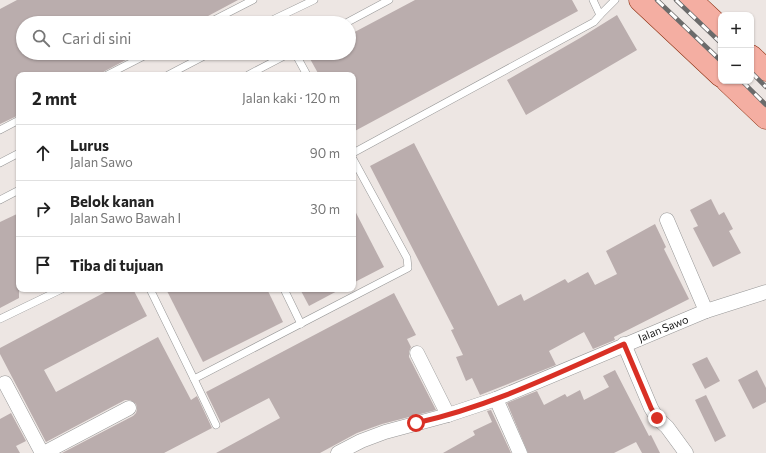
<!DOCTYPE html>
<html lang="id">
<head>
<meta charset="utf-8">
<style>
  body { margin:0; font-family:Commissioner,sans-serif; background:#f2f2f2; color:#222 }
  .controls { position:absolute; right:12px; top:12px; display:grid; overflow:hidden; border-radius:8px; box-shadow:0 1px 3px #0004 }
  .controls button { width:36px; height:36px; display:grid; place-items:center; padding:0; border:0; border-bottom:1px solid #e0e0e0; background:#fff; color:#222; font:20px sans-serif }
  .stop { position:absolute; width:12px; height:12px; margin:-9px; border:3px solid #d93025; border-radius:50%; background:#fff }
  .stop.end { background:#d93025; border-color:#fff; box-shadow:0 1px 4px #0008 }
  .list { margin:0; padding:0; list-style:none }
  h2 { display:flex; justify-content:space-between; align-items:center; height:52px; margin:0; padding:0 16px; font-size:17px }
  h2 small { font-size:13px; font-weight:400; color:#767676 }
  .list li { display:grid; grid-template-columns:26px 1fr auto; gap:12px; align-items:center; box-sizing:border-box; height:56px; padding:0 16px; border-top:1px solid #e0e0e0 }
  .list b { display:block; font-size:15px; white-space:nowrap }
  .list p { margin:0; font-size:13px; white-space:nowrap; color:#767676 }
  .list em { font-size:13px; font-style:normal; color:#767676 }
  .icon { flex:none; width:22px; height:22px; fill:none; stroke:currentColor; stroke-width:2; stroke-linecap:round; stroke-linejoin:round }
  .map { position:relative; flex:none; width:766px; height:453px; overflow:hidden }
  .search { position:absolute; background:#fff; box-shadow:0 1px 3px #0004; left:16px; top:16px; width:340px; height:44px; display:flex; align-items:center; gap:10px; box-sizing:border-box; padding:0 14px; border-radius:22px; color:#767676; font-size:15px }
  .panel { position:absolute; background:#fff; box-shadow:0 1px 3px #0004; left:16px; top:72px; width:340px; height:220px; border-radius:8px }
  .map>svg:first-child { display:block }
</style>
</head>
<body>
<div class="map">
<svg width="766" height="453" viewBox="0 0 766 453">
  <rect width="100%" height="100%" fill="#ede6e3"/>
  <g fill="#baadad">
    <path d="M17,0h221l-43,23h-172v30h116l-34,18 -6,4h-80v40l-19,9v-115z"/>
    <path d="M415,0h157l6,11 -225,121v-57h-34l-10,-18 7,-4h33v-18z"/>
    <path d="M617,15l20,35 -111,65 -19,-35 73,-42z"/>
    <path d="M414,143l84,163 23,-12 3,7 41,-22 3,4 20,-11 7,13 22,-11 -11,-23 49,-27 11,23 -2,2 25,50 -75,38 1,3 -22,9 -9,-17 -35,19 7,14 -76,30 -8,-17 -6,3 -10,-24 7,-2 -12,-25 3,-1 -84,-163z"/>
    <path d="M711,199l8,16 5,-3 9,17 -4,2 12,22 -28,14 -20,-39 5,-2 -8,-16z"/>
    <path d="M353,207l31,60 -31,16z"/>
    <path d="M19,213v85l-19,10v-86z"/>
    <path d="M111,289h22l14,27 -103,54 12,22 102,-55 33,63 6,-4 15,32 -48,25h-102l71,-37 3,-3 1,-4 -1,-5 -6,-4h-5l-79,42 -46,-88v-6z"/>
    <path d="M166,289h101l16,33 -80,40z"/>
    <path d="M300,289h41l-32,17z"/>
    <path d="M394,293l22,42 -9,4 4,8 -2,5v5l27,53 -54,14 -25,9 -37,20h-104l64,-35 -11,-20 -48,25 -15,-31z"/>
    <path d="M707,357l13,24 -15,8 -13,-25z"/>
    <path d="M615,370l34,66 2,-1 9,18h-18l-6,-11 -22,11h-86l-21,-50 30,-12 7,14 21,-11 2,3 13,-7 4,10 25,-13 -6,-11z"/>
    <path d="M757,370l9,18v14l-13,7 -15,-29z"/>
    <path d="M706,395l20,41 -11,6 -20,-42z"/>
    <path d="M491,410l20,43h-68l32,-18 -2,-4 19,-9 -5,-11z"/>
    <path d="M11,413l15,28 -10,5 4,7h-20v-34z"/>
  </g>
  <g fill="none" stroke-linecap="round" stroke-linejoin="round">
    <defs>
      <g id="service">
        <path d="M600,15l15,-15"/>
        <path d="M208,23l45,-23"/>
        <path d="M266,23l48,-23"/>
        <path d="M346,23l43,-23"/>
        <path d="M295,53l12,22"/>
        <path d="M107,75l43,-22"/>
        <path d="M168,75l42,-22"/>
        <path d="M248,75l42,-22"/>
        <path d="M0,130l19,-10"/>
        <path d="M353,153l241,-131 6,-7 -7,-15"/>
        <path d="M0,163l19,-10"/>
        <path d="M0,200l19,-10"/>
        <path d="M150,289l44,90 214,-111 -1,-10 -54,-99"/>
        <path d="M284,289l17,35"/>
        <path d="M0,319l62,-30"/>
        <path d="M194,379l22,46"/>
      </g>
      <g id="minor">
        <path d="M667,220l39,91"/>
        <path d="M624,344l27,64 6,10 10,9 19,26"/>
        <path d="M417,353l31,62"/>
        <path d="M5,383l37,70"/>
        <path d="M496,399l24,54"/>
        <path d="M44,453l85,-45"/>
        <path d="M338,453l23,-12 24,-9 63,-17 48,-16 210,-88 60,-19"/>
      </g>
      <g id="primary">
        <path d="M640,0l81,76"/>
        <path d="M691,0l30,28"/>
        <path d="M751,56l15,14"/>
        <path d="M727,81l39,37"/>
      </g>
    </defs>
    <use href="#service" stroke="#979797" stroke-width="8"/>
    <use href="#minor" stroke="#979797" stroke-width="15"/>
    <use href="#primary" stroke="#8a2c0c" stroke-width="23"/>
    <use href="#service" stroke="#fff" stroke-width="7"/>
    <use href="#minor" stroke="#fff" stroke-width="14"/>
    <use href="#primary" stroke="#f4aea2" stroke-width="22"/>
    <defs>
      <g id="rail">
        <path d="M657,0l64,61"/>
        <path d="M676,0l45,43"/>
        <path d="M751,72l15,15"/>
        <path d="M742,81l24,24"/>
      </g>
    </defs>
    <use href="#rail" stroke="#6b6b6b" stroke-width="4.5"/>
    <use href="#rail" stroke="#fff" stroke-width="3" stroke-dasharray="9" stroke-linecap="butt"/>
  </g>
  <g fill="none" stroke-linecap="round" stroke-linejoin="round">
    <path stroke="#d93025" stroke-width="5" d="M416,423c73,-16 140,-49 208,-79l27,64 6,10"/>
  </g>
  <g text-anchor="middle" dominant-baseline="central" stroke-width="3.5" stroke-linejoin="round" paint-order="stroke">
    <g font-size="11" fill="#1d1d1d" stroke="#fff">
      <text transform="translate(663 328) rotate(-22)">Jalan Sawo</text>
    </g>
  </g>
</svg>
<div class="controls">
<button>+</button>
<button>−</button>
</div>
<div class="stop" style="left:416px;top:423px"></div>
<div class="stop end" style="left:657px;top:418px"></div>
<div class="search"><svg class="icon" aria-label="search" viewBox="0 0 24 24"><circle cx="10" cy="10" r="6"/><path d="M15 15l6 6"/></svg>Cari di sini</div>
<section class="panel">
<h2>2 mnt<small>Jalan kaki · 120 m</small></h2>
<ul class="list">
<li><svg class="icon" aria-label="ahead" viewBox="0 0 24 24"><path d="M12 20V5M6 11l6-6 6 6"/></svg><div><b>Lurus</b><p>Jalan Sawo</p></div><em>90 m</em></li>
<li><svg class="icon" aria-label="right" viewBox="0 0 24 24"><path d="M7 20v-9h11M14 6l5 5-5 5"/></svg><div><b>Belok kanan</b><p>Jalan Sawo Bawah I</p></div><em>30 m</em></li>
<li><svg class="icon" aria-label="arrive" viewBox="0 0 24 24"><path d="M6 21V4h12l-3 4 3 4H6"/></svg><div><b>Tiba di tujuan</b></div></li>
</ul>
</section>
</div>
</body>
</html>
